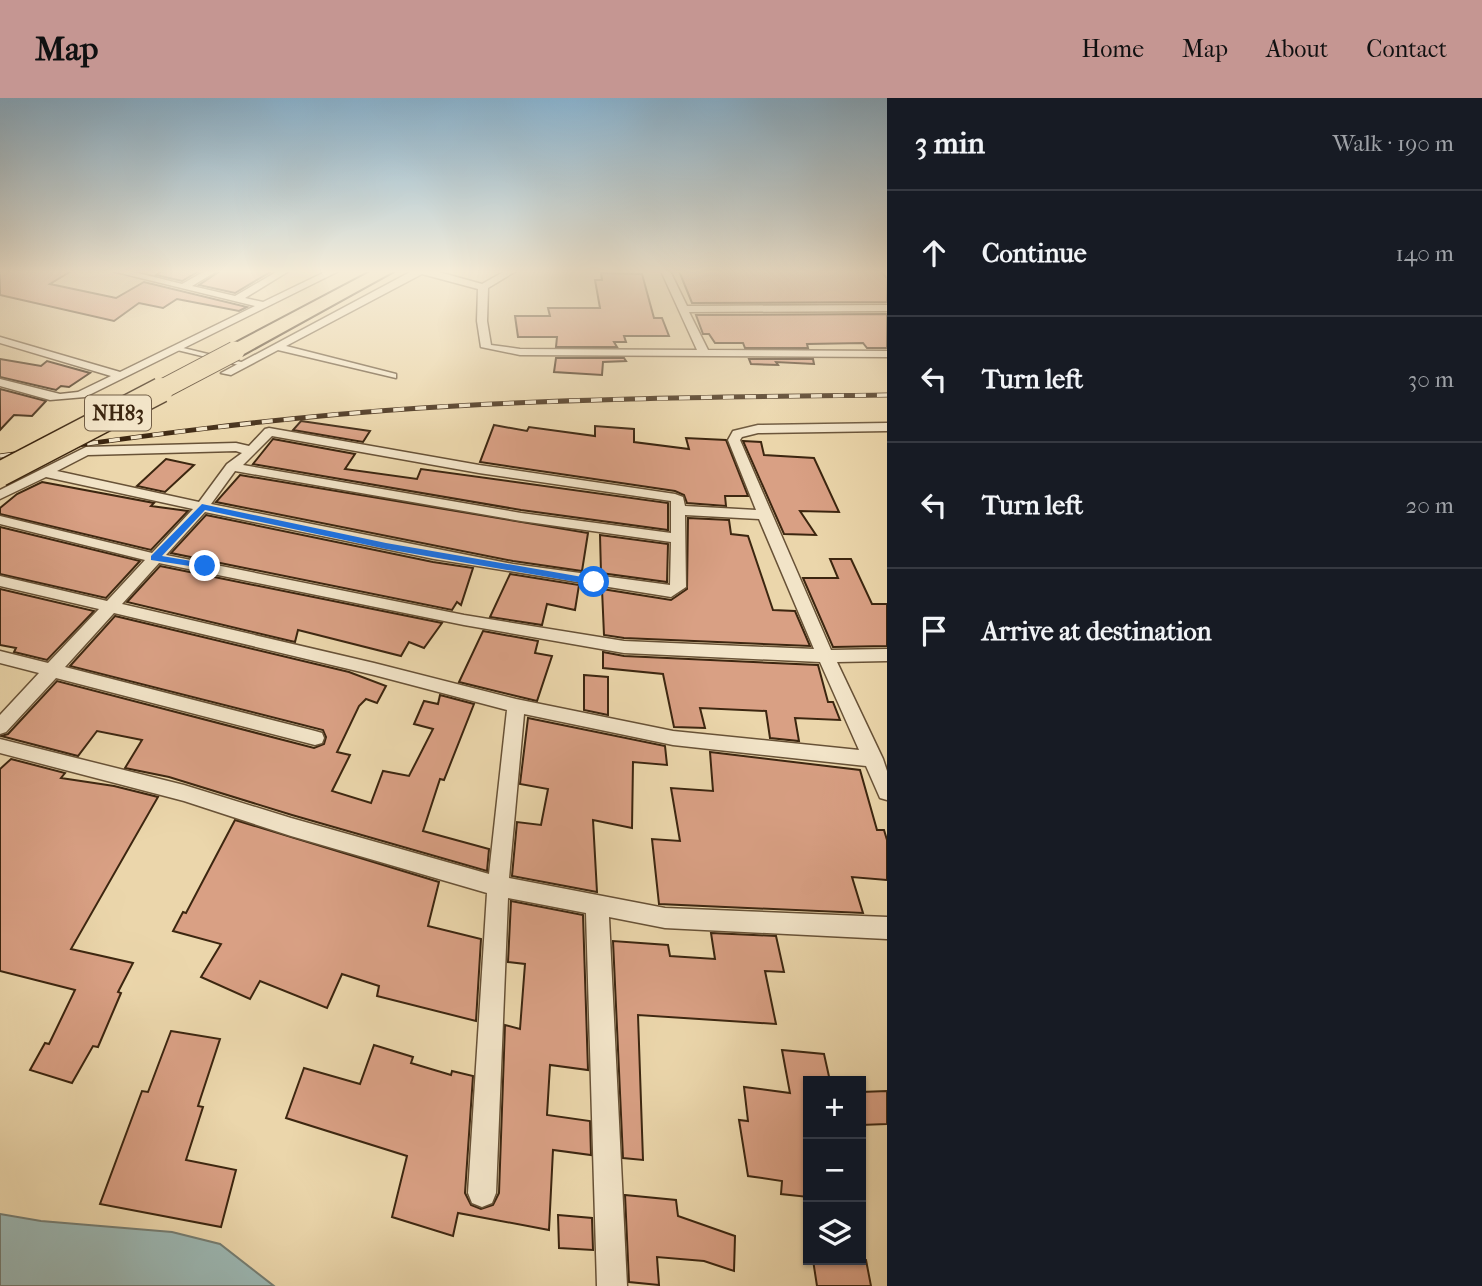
<!DOCTYPE html>
<html lang="en">
<head>
<meta charset="utf-8">
<style>
  body { margin:0; font-family:"IM FELL French Canon",serif; background:#242831; color:#f1f3f6 }
  .controls { position:absolute; right:21px; bottom:21px; display:grid; overflow:hidden; border-radius:0px; box-shadow:0 2px 5px #0004 }
  .controls button { width:63px; height:63px; display:grid; place-items:center; padding:0; border:0; border-bottom:2px solid #363941; background:#171b24; color:#f1f3f6; font:35px sans-serif }
  .stop { position:absolute; width:21px; height:21px; margin:-16px; border:5px solid #1a73e8; border-radius:50%; background:#fff }
  .stop.end { background:#1a73e8; border-color:#fff; box-shadow:0 2px 7px #0008 }
  .list { margin:0; padding:0; list-style:none }
  h2 { display:flex; justify-content:space-between; align-items:center; height:91px; margin:0; padding:0 28px; font-size:30px }
  h2 small { font-size:23px; font-weight:400; color:#9ea1a6 }
  .list li { display:grid; grid-template-columns:46px 1fr auto; gap:21px; align-items:center; box-sizing:border-box; height:126px; padding:0 28px; border-top:2px solid #363941 }
  .list b { display:block; font-size:26px; white-space:nowrap }
  .list em { font-size:23px; font-style:normal; color:#9ea1a6 }
  .icon { flex:none; width:38px; height:38px; fill:none; stroke:currentColor; stroke-width:2; stroke-linecap:round; stroke-linejoin:round }
  .map { position:relative; flex:none; width:887px; height:1188px; overflow:hidden }
  header { display:flex; align-items:center; gap:42px; box-sizing:border-box; height:98px; padding:0 35px; background:#c59692; color:#111 }
  header strong { font-size:33px }
  nav { display:flex; gap:38px; margin-inline-start:auto; font-size:24px }
  main { display:flex }
  aside { flex:1; background:#171b24 }
  .map>svg:first-child { display:block }
</style>
</head>
<body>
<header>
<strong>Map</strong>
<nav><a>Home</a><a>Map</a><a>About</a><a>Contact</a></nav>
</header>
<main>
<div class="map">
<svg width="887" height="1188" viewBox="0 0 887 1188">
  <rect width="100%" height="100%" fill="#ebd6ab"/>
  <filter id="stains"><feTurbulence type="fractalNoise" baseFrequency=".00286" numOctaves="4"/><feColorMatrix values="0 0 0 0 .2 0 0 0 0 .09 0 0 0 0 .02 0 0 0 .5 -.17"/></filter>
  <radialGradient id="worn" r=".72"><stop offset=".6" stop-color="#630" stop-opacity="0"/><stop offset="1" stop-color="#630" stop-opacity=".3"/></radialGradient>
  <path fill="#9bb7b3" stroke="#757d72" stroke-width="2" d="M0,1116l41,7 131,11 48,12 54,42h-274z"/>
  <g fill="#d9a084" stroke="#3c2610" stroke-width="2">
    <path d="M0,173h71l-21,13 66,14 28,-16 103,25 -8,4 -62,-12 -14,9 -24,-5 -25,18 -114,-26z"/>
    <path d="M162,173h37l-17,10 -26,-6z"/>
    <path d="M220,173h52l-37,22 -36,-8z"/>
    <path d="M679,173h202l6,7v24l-195,1z"/>
    <path d="M601,175l41,1 12,44h8l7,18h-45l2,6h-12l3,5h-61l1,-10h-39l-3,-21h35l-2,-8h52l-5,-28h7z"/>
    <path d="M887,216v34h-20l-4,-5 -56,1 1,4h-63l-2,-5h-28l-6,-9h-6l-7,-19z"/>
    <path d="M556,260h68l2,3 -23,1 -1,13 -48,-3z"/>
    <path d="M0,261l41,7 6,-5 43,12 -21,14 -8,-1 -5,4 -56,-13z"/>
    <path d="M749,261h64l1,5 -38,-2 2,3 -27,-1z"/>
    <path d="M0,291l46,12 -14,15 -18,-1 -14,15z"/>
    <path d="M301,323l69,10 -7,11 -70,-12z"/>
    <path d="M494,327l33,6 2,-4 66,9v-10l39,3v13l55,7 -3,-11 40,2 22,56h-23l1,10 -39,-3 -3,-8 -9,-4 -195,-29z"/>
    <path d="M273,341l82,15 -10,15 72,10 4,-10 247,34v27l-147,-20 -268,-46z"/>
    <path d="M743,343l18,1 3,13 50,3 25,54 -39,-1 16,24 -32,-1z"/>
    <path d="M166,361l28,6 -29,27 -28,-6z"/>
    <path d="M240,377l348,58 -6,38 -69,-10 -297,-59z"/>
    <path d="M42,384l112,21 -3,3 37,5 -37,39 -151,-36v-6l17,-14z"/>
    <path d="M206,417l227,47 40,6 -12,37 -4,-3 -5,8 -281,-57z"/>
    <path d="M688,420l41,2 2,14 17,2 25,74 22,1 15,35 -186,-8 -20,-3 -2,-46 69,11 16,-11z"/>
    <path d="M0,429l140,34 -34,37 -106,-24z"/>
    <path d="M600,437l68,9 -1,38 -66,-9z"/>
    <path d="M830,461h21l21,45h15v42l-54,1 -30,-69h35z"/>
    <path d="M160,468l282,57 -18,25 -15,-6 -8,14 -103,-26 -3,12 -168,-40z"/>
    <path d="M510,476l69,11 -4,25 -28,-6 -5,21 -52,-8z"/>
    <path d="M0,491l94,22 -47,49 -33,-8 2,-4 -16,-3z"/>
    <path d="M115,518l234,56 37,14 -9,17 -11,-4 -7,7 -22,46 13,3 -18,36 39,12 12,-32 26,5 24,-47 -19,-5 10,-23 14,3 2,-9 34,9 -30,76 -4,-1 -17,52 66,18 -2,22 -195,-56 -123,-38 -44,-9 17,-28 -45,-9 -19,25 -77,-20 7,-2 49,-53 257,67 10,-4 2,-7 -3,-7 -253,-64z"/>
    <path d="M483,533l55,10 -3,12 17,3 -15,45 -78,-19z"/>
    <path d="M603,554l21,4 194,9 10,37h5l7,18 -45,-2 4,23 -29,-3 -4,-27 -66,-3 5,20 -31,-1 -11,-53 -60,-6z"/>
    <path d="M584,577l24,2v38l-24,-5z"/>
    <path d="M528,620l137,28 2,19 -34,-3 -1,66 -39,-8 4,72 -85,-16 5,-54 24,3 7,-36 -28,-5z"/>
    <path d="M710,654l150,18 17,60h7l3,10v40l-35,-3 11,36 -204,-9 -7,-65 28,2 -9,-53 42,3z"/>
    <path d="M11,661l54,14 -4,5 53,8 44,11 -87,152 62,14 -15,29 3,1 -23,54 -5,-1 -21,37 -42,-13 15,-27 4,1 26,-54 -75,-19v-202z"/>
    <path d="M235,722l204,62 -11,44 53,13 -5,82 -99,-25 2,-10 -37,-12 -15,34 -67,-27 -10,18 -49,-22 20,-33 -48,-13 10,-19 3,1z"/>
    <path d="M511,803l72,14 5,155 -38,-5 -3,50 43,6 1,34 -38,-5 -4,80 -91,-17 -5,23 -61,-19 15,-61 -121,-38 18,-50 56,16 14,-39 39,12 -2,6 40,12 1,-4 21,5 -8,117 6,12 10,4 12,-4 6,-12 6,-168 15,4 5,-65 -17,-2z"/>
    <path d="M711,835l65,3 8,36 -19,-1 11,53 -138,-9 5,145 -20,-2 -10,-217 55,4 2,11 45,3z"/>
    <path d="M171,933l49,8 -22,67 5,1 -17,53 50,10 -15,57 -121,-23 42,-113 6,1z"/>
    <path d="M782,952l42,4 6,27h-22v116l-27,-3 1,-13 -34,-5 -9,-56 9,1 -4,-34 46,6z"/>
    <path d="M887,993v33l-26,1v-33z"/>
    <path d="M625,1097l51,5 2,16 57,20 -1,35 -30,-10 -47,-4 2,28 -30,-3z"/>
    <path d="M558,1117l34,3 1,32 -34,-2z"/>
    <path d="M813,1162h53l5,26h-54z"/>
  </g>
  <g fill="none" stroke-linecap="round" stroke-linejoin="round">
    <defs>
      <path id="lane" d="M175,248l70,17 1,1 -3,2 -70,-17v-2z"/>
      <g id="street">
        <path d="M112,173h18l52,13 23,-13h12l-25,15 43,10 43,-25h11l-44,27 18,4 64,-31h12l-254,126 -35,3 -50,-14v-7l60,15 18,-2 33,-16 -111,-33v-6l120,35 135,-66z"/>
        <path d="M412,173h23l47,13 23,-13h11l-28,17 -1,33 4,24 29,4 177,1 -36,-79h9l17,35 200,-1v6l-198,1 19,38 179,1v6l-367,-2 -39,-8 -4,-26 1,-32 -56,-15 -136,72 110,28v4l-118,-28 -47,25 -10,-2z"/>
        <path d="M887,325v8l-129,2 -16,4 -2,3 91,210 56,-1v12l-50,1 46,97 4,12v29l-7,-2 -14,-32 -193,-21 -149,-31 -15,164 156,30 222,9v22l-222,-11 -56,-11 18,369h-30l-11,-373 -78,-15 -12,295 -4,10 -10,4 -10,-4 -4,-10 19,-300 -196,-57 -107,-35 -184,-48v-14l184,46 107,33 198,56 18,-164 -133,-35 -260,-62 -49,54 250,64 7,2 2,5 -2,5 -7,2 -259,-67 -50,54 -6,2v-19l39,-42 -39,-10v-12l48,12 51,-54 -99,-23v-10l107,25 38,-41 -145,-36v-8l152,37 41,-44 -147,-32 -46,22v-9l86,-43 150,-4 13,3 16,-17 4,-1 210,37 196,29 8,3 2,9 71,4 -28,-70 5,-9 25,-6zM272,338l207,37 192,28v32l-150,-20 -278,-48zM236,353l6,2 -15,11 -28,38 -142,-31 31,-16zM235,373l286,50 150,21 -1,43 -157,-21 -302,-60zM205,414l229,47 237,38 15,-10 -1,-72 74,4 55,130 -190,-8 -160,-26 -298,-60zM159,465l305,62 160,28 196,9 39,88 -186,-19 -157,-32 -142,-36 -252,-59z"/>
      </g>
      <path id="highway" d="M372,173h22l-152,84h-14l-3,-4 3,-4z"/>
    </defs>
    <use href="#lane" stroke="#685237" stroke-width="3"/>
    <use href="#street" stroke="#685237" stroke-width="3"/>
    <use href="#highway" stroke="#3c2610" stroke-width="4"/>
    <use href="#lane" fill="#f2e4c8" fill-rule="evenodd"/>
    <use href="#street" fill="#f2e4c8" fill-rule="evenodd"/>
    <use href="#highway" fill="#ebd6ab" fill-rule="evenodd"/>
    <defs>
      <path id="rail" d="M0,358c140,-20 280,-39 421,-48 155,-10 311,-11 466,-13"/>
    </defs>
    <use href="#rail" stroke="#3c2610" stroke-width="5"/>
    <use href="#rail" stroke="#f2e4c8" stroke-width="3.5" stroke-dasharray="11" stroke-linecap="butt"/>
    <defs>
      <path id="highway-bridge-far1" d="M157,294l78,-41"/>
      <path id="highway-bridge" d="M0,376l161,-84"/>
    </defs>
    <use href="#highway-bridge-far1" stroke="#3c2610" stroke-width="21" stroke-linecap="butt"/>
    <use href="#highway-bridge" stroke="#3c2610" stroke-width="27" stroke-linecap="butt"/>
    <use href="#highway-bridge-far1" stroke="#ebd6ab" stroke-width="19"/>
    <use href="#highway-bridge" stroke="#ebd6ab" stroke-width="24"/>
  </g>
  <linearGradient id="sky" x2="0" y2="1"><stop stop-color="#89b5d3"/><stop offset="0.51" stop-color="#f6edd9"/><stop offset="1" stop-color="#f6edd9" stop-opacity="0"/></linearGradient>
  <rect width="887" height="340" fill="url(#sky)"/>
  <path fill="#1a73e8" d="M202,406l184,39 208,36 5,3 -5,3 -208,-36 -181,-39 -43,46 47,8v5l-58,-9v-4z"/>
  <g text-anchor="middle" dominant-baseline="central" stroke-width="5" stroke-linejoin="round" paint-order="stroke">
    <rect fill="#f2e4c8" stroke="#735f47" stroke-width="2" x="85" y="297.5" width="66" height="35" rx="5"/>
    <g font-size="21" font-weight="bold" fill="#3c2610">
      <text x="118" y="315">NH83</text>
    </g>
  </g>
  <rect width="100%" height="100%" filter="url(#stains)"/>
  <rect width="100%" height="100%" fill="url(#worn)"/>
</svg>
<div class="controls">
<button>+</button>
<button>−</button>
<button><svg class="icon" aria-label="layers" viewBox="0 0 24 24"><path d="M12 4l9 5-9 5-9-5zM3 14l9 5 9-5"/></svg></button>
</div>
<div class="stop" style="left:594px;top:484px"></div>
<div class="stop end" style="left:205px;top:468px"></div>
</div>
<aside>
<h2>3 min<small>Walk · 190 m</small></h2>
<ul class="list">
<li><svg class="icon" aria-label="ahead" viewBox="0 0 24 24"><path d="M12 20V5M6 11l6-6 6 6"/></svg><div><b>Continue</b></div><em>140 m</em></li>
<li><svg class="icon" aria-label="left" viewBox="0 0 24 24"><path d="M17 20v-9H6M10 6l-5 5 5 5"/></svg><div><b>Turn left</b></div><em>30 m</em></li>
<li><svg class="icon" aria-label="left" viewBox="0 0 24 24"><path d="M17 20v-9H6M10 6l-5 5 5 5"/></svg><div><b>Turn left</b></div><em>20 m</em></li>
<li><svg class="icon" aria-label="arrive" viewBox="0 0 24 24"><path d="M6 21V4h12l-3 4 3 4H6"/></svg><div><b>Arrive at destination</b></div></li>
</ul>
</aside>
</main>
</body>
</html>
